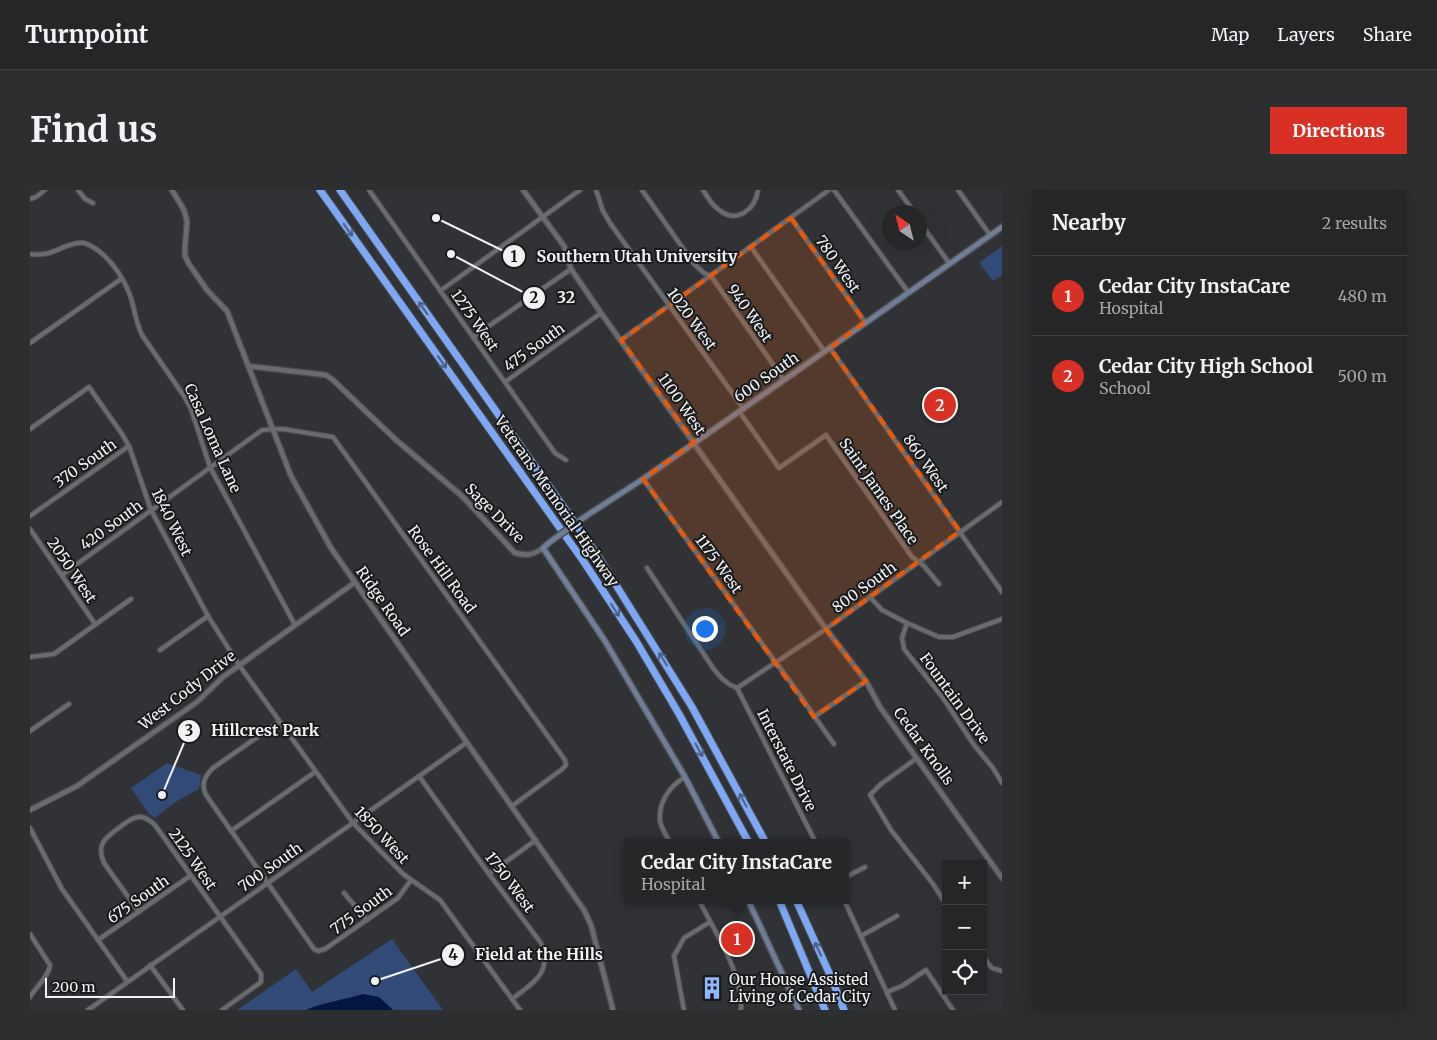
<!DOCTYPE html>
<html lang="en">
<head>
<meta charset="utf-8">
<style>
  body { margin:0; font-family:Merriweather,serif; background:#2c2e30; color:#f1f3f6 }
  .controls { position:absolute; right:15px; bottom:15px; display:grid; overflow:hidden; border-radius:0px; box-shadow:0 5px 20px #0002 }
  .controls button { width:45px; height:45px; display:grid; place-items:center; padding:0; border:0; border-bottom:1px solid #414345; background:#242628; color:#f1f3f6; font:25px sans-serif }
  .compass { position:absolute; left:852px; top:15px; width:45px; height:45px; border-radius:50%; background:#242628; box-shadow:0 5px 20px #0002; rotate:325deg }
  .scale { position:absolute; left:15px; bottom:12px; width:130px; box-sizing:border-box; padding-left:5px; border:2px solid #f1f2f4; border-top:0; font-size:14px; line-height:18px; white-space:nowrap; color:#f1f2f4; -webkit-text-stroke:4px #191a1b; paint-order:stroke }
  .you { position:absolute; left:674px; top:438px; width:18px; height:18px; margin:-12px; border:4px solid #fff; border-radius:50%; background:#1a73e8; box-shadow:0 0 0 8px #1a73e833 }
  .badge { display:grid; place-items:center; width:32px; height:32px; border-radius:50%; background:#d93025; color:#fff; font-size:16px; font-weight:700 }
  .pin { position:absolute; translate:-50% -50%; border:2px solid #fff; box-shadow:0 1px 5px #0006 }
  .popup { position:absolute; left:594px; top:649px; width:225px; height:65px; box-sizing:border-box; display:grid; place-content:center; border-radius:0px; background:#242628; filter:drop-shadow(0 1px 4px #0005); font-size:16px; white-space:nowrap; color:#a3a5a8 }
  .popup b { font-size:19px; color:#f1f3f6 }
  .popup::after { content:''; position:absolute; left:50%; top:100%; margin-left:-10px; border:10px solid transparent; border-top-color:#242628 }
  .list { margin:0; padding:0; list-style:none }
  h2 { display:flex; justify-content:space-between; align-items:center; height:65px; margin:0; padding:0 20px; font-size:21px }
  h2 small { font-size:16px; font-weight:400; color:#a3a5a8 }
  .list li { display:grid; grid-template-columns:32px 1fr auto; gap:15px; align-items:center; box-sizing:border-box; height:80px; padding:0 20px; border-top:1px solid #414345 }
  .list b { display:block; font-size:19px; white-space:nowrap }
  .list p { margin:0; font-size:16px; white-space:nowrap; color:#a3a5a8 }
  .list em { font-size:16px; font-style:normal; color:#a3a5a8 }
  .icon { flex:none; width:28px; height:28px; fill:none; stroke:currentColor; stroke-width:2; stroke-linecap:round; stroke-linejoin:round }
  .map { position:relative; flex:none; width:972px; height:820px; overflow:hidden; border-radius:0px }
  header { display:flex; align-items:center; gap:30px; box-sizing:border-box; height:70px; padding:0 25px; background:#242628; border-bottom:1px solid #414345 }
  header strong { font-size:24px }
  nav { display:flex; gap:28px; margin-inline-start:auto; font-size:18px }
  .intro { display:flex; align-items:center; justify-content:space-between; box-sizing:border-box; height:120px; padding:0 30px }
  h1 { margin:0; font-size:35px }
  .button { padding:12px 22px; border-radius:0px; background:#d93025; color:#fff; font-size:18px; font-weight:700 }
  main { display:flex; gap:30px; padding:0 30px }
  aside { flex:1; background:#242628; border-radius:0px; box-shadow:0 5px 20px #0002 }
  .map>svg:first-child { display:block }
</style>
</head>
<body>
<header>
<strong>Turnpoint</strong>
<nav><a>Map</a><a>Layers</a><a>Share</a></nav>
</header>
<div class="intro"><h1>Find us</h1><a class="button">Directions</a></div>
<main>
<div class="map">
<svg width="972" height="820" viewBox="0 0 972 820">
  <rect width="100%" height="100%" fill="#303235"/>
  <g fill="#314a78">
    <path d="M972,56v29l-9,6 -13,-17 1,-3z"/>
    <path d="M137,573l34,12 -2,14 -22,12 -22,17 -6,-4 -18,-26z"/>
    <path d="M362,749l51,71h-206l59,-41 16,23z"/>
  </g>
  <path fill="#021642" d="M333,804l16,3 14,13h-87c18,-8 38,-10 57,-16z"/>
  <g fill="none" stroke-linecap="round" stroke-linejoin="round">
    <defs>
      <g id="minor">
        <path d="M48,0l7,9 8,4"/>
        <path d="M339,0l186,263 11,7"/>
        <path d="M566,0l7,21 7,12 133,185"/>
        <path d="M612,0l52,74 10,9 7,3 73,104"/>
        <path d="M673,0c4,6 8,14 15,19 18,16 37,1 40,-19"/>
        <path d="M804,0l74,102"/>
        <path d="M868,0l16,22"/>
        <path d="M928,0l32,45"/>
        <path d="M0,9l6,-2 9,-7"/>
        <path d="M761,28l74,104"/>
        <path d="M889,31l30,42"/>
        <path d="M721,57l74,105"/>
        <path d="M0,64c23,3 29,-8 48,-11 7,-1 12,2 18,6 16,11 29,31 35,49 4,13 5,25 11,37l42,61 7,13 19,58 85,158"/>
        <path d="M410,101l140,-101"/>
        <path d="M443,147l98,-68"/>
        <path d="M591,150l208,-150"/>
        <path d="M0,153l91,-64"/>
        <path d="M800,158l172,244"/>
        <path d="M475,192l96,-69"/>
        <path d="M709,221l40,57 47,-33 86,122 12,9 15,18"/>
        <path d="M0,239l59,-42 33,47 7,12 22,64 57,106 31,49 114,158 50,51 37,26 80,110"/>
        <path d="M613,289l133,184c21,26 38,54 58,81"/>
        <path d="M0,326l99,-70"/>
        <path d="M0,339l65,95"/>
        <path d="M617,378l66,100c7,9 13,16 24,20"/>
        <path d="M32,385l200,-145 21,-1 50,8 232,323 1,5 -5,5 -49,36"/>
        <path d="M840,407l12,13 25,13 32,14h14l49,-18"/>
        <path d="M877,433l-5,15 2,11 39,49 31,47 19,23 9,15"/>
        <path d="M130,460l48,-34"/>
        <path d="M0,467l24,-3 77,-55"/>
        <path d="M707,498l89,-59 176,-127"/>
        <path d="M707,498l79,155"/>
        <path d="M784,527l52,-36"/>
        <path d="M249,532l-66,46c-9,9 -12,16 -7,27l108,154 4,2 7,-2 73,-51 13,-18"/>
        <path d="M0,541l39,-27"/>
        <path d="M887,568l-36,26 -11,11 21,35 42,54 13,20"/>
        <path d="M389,586l70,98 52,69c12,30 -8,40 -29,56"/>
        <path d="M0,638l32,61 65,92"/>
        <path d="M201,641l84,-59"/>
        <path d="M640,653c-3,-7 -9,-15 -10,-22 -2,-19 10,-35 25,-44"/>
        <path d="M459,684l47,-34"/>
        <path d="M816,687l19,-10"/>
        <path d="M314,703l23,27"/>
        <path d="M669,710c16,33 44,73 42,110"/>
        <path d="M814,710l51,110"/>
        <path d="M109,722l-35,-49c-8,-19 1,-25 16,-36 5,-4 11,-9 18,-10 7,-1 13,4 17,8l106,149v8l-39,28"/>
        <path d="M0,744l20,31c-1,11 -14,22 -20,32"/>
        <path d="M831,746l36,-20"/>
        <path d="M68,750l92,-64"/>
        <path d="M953,767l9,11 10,3"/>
        <path d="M120,775l33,45"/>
        <path d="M857,802l15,-6 24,-16 27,40"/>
        <path d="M58,820l378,-267"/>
        <path d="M654,820l-10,-54 10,-18 26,-16"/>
      </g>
      <g id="tertiary">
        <path d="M142,0l12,20 3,11 -2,26v9l4,8 18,26 20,21 64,165 40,72 253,362 7,15 22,85"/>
        <path d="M493,0l41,56 7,23 30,44 225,316 40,52 14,26 122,171"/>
        <path d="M218,176l78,9 7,5 62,59 67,57 53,57c12,3 18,2 28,-5"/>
        <path d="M0,620l47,-24 120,-84 26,-25 131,-94"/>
      </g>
      <g id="secondary">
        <path d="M556,326l57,-37 359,-252"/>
        <path d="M520,352l-7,6 62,93 80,136 34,66"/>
        <path d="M718,710l51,110"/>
      </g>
      <g id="motorway">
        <path d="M290,0l264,372 52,79 43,73 70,129"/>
        <path d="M310,0l256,363 96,154 74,136"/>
        <path d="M749,710l46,110"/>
        <path d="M766,710l35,77 13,33"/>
      </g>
    </defs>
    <use href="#minor" stroke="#4c4e51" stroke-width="6"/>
    <use href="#tertiary" stroke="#4c4e51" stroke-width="7"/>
    <use href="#secondary" stroke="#4c4e51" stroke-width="8"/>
    <use href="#motorway" stroke="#4c4e51" stroke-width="9"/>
    <use href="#minor" stroke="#696b6e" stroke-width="4"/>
    <use href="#tertiary" stroke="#696b6e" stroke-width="4.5"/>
    <use href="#secondary" stroke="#6f7d96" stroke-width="5"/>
    <use href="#motorway" stroke="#7ea8f5" stroke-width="7"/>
    <defs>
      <path id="secondary-bridge" d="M520,352l36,-26"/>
    </defs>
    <use href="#secondary-bridge" stroke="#4c4e51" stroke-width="8" stroke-linecap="butt"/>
    <use href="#secondary-bridge" stroke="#6f7d96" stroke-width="5"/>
  </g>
  <defs><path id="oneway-shaft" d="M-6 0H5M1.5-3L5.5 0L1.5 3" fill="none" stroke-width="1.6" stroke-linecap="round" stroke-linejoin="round" transform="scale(1.25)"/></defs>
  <g stroke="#4c6188">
    <use href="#oneway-shaft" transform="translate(318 40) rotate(55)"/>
    <use href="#oneway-shaft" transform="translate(393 118) rotate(-125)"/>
    <use href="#oneway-shaft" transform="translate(412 172) rotate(55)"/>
    <use href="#oneway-shaft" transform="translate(585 420) rotate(57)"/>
    <use href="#oneway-shaft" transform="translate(633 469) rotate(-121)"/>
    <use href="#oneway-shaft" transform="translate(669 560) rotate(61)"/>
    <use href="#oneway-shaft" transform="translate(713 610) rotate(-118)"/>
    <use href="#oneway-shaft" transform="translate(788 759) rotate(-115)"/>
  </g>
  <path fill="#e8590c" fill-opacity="0.2" stroke="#e8590c" stroke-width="4" stroke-dasharray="10 6" stroke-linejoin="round" d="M761,28l74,104 -35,26 130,183 -134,98 40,52 -52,36 -171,-238 51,-37 -73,-102z"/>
  <defs>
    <symbol id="building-bare" viewBox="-9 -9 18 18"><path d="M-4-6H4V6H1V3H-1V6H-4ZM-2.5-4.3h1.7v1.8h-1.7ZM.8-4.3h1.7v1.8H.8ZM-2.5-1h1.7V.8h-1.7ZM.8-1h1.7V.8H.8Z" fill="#91b8fd" stroke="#191a1b" stroke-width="2.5" paint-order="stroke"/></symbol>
  </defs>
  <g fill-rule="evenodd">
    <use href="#building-bare" x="666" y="782" width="32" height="32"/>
  </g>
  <g text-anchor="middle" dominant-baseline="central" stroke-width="4" stroke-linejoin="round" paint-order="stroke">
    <g font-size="15" fill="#f1f2f4" stroke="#191a1b">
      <text transform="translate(808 74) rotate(55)">780 West</text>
      <text transform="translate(720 123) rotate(55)">940 West</text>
      <text transform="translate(662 129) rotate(54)">1020 West</text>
      <text transform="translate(445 130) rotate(55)">1275 West</text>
      <text transform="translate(504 157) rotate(-36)">475 South</text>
      <text transform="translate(736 187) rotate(-35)">600 South</text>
      <text transform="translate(652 214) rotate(55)">1100 West</text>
      <text transform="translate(183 248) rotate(66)">Casa Loma Lane</text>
      <text transform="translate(55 273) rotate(-35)">370 South</text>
      <text transform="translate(896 273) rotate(55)">860 West</text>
      <text transform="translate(849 301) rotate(55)">Saint James Place</text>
      <text transform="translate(527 311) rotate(55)">Veterans Memorial Highway</text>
      <text transform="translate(465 323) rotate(45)">Sage Drive</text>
      <text transform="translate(142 332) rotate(64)">1840 West</text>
      <text transform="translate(81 335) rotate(-36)">420 South</text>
      <text transform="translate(689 374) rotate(54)">1175 West</text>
      <text transform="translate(412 379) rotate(54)">Rose Hill Road</text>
      <text transform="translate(42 380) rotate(56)">2050 West</text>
      <text transform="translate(834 397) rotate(-36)">800 South</text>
      <text transform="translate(353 411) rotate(55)">Ridge Road</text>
      <text transform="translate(157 500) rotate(-38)">West Cody Drive</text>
      <text transform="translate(925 508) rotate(54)">Fountain Drive</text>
      <text transform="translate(894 556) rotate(54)">Cedar Knolls</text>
      <text transform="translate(757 570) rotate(63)">Interstate Drive</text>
      <text transform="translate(352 645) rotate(47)">1850 West</text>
      <text transform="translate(163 669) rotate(55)">2125 West</text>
      <text transform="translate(240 677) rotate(-35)">700 South</text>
      <text transform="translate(480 692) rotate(53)">1750 West</text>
      <text transform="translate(108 709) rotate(-35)">675 South</text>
      <text transform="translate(331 720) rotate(-36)">775 South</text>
    </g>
    <g font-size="15" fill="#f1f2f4" stroke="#191a1b" text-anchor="start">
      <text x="699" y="789">Our House Assisted<tspan x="699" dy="17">Living of Cedar City</tspan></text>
    </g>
  </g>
  <path fill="none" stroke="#f1f2f4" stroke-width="2" d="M406 28L484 66M421 64L504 108M132 605L159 541M345 791L423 765"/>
  <g fill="#f1f2f4" stroke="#191a1b" stroke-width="2">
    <circle cx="406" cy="28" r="5"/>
    <circle cx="421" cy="64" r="5"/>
    <circle cx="132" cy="605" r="5"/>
    <circle cx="345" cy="791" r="5"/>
    <circle cx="484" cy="66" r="12"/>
    <circle cx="504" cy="108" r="12"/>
    <circle cx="159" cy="541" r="12"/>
    <circle cx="423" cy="765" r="12"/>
  </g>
  <g font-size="15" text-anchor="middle" font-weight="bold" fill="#111">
    <text x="484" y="72">1</text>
    <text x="504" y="113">2</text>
    <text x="159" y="546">3</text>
    <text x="423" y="770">4</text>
  </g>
  <g font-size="16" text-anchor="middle" font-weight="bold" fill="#f1f2f4" stroke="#191a1b" stroke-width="4" stroke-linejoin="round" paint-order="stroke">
    <text x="607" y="72">Southern Utah University</text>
    <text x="536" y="113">32</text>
    <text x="235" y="546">Hillcrest Park</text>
    <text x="509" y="770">Field at the Hills</text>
  </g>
</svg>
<div class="controls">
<button>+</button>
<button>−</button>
<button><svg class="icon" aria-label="locate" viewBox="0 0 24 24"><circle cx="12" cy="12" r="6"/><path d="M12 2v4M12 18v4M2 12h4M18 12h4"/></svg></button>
</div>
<svg class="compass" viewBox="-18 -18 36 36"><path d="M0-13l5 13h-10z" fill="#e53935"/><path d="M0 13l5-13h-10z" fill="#a3a5a8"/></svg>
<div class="scale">200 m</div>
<div class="you"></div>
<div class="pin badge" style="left:707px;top:749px">1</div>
<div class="popup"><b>Cedar City InstaCare</b>Hospital</div>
<div class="pin badge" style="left:910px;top:215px">2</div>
</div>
<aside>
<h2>Nearby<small>2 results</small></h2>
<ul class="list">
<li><span class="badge">1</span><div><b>Cedar City InstaCare</b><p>Hospital</p></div><em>480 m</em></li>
<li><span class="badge">2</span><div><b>Cedar City High School</b><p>School</p></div><em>500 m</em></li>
</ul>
</aside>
</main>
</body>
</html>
